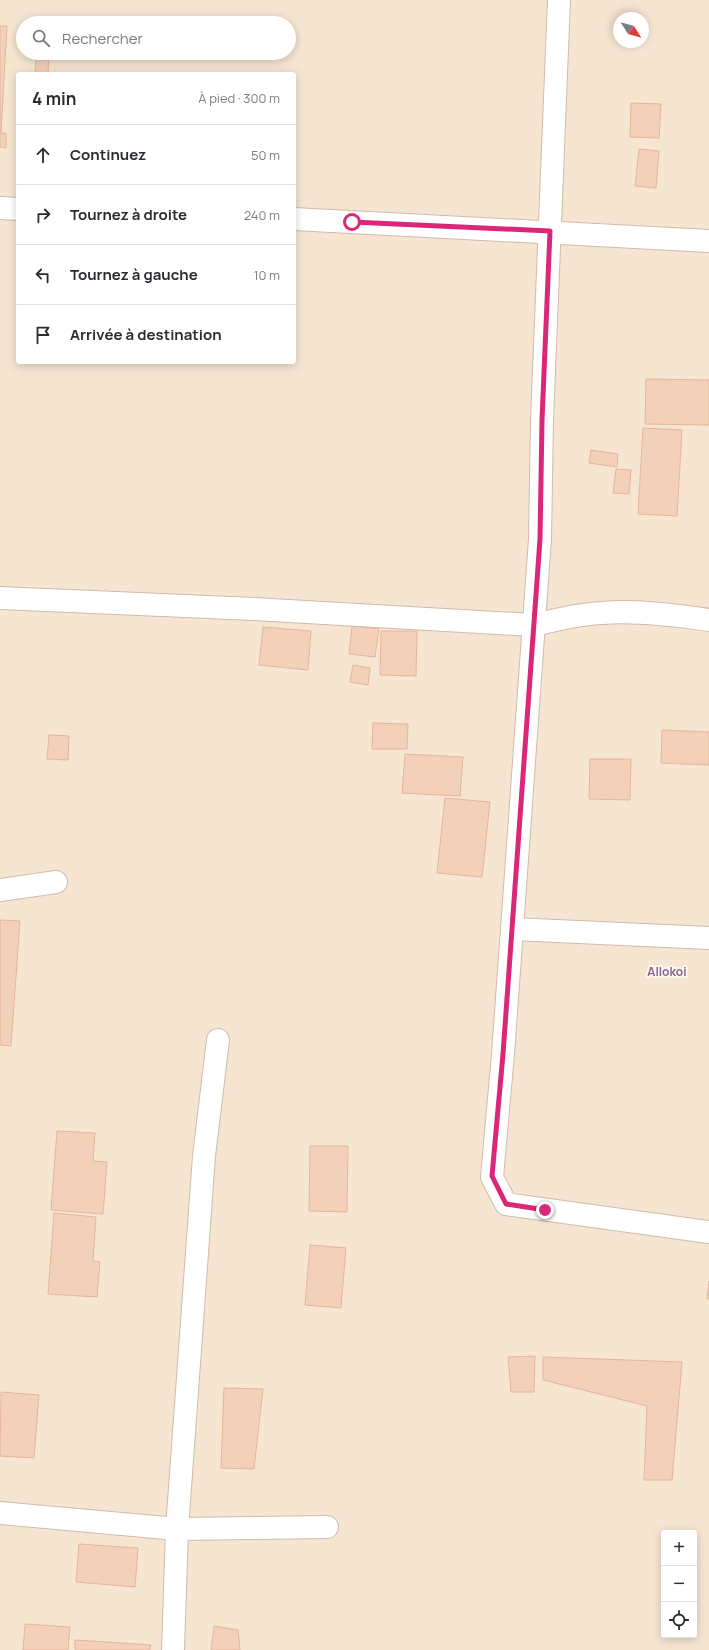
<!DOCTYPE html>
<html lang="fr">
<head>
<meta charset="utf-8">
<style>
  body { margin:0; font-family:Manrope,sans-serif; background:#f7f7f7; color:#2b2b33 }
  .controls { position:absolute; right:12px; bottom:12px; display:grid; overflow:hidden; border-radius:4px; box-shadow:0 2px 10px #0003 }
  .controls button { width:36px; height:36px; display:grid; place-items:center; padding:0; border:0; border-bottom:1px solid #e1e1e2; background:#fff; color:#2b2b33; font:20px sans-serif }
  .compass { position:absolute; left:613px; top:12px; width:36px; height:36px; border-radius:50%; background:#fff; box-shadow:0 2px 10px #0003; rotate:127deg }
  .stop { position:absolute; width:12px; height:12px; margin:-9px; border:3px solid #db2777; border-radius:50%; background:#fff }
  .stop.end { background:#db2777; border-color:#fff; box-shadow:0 1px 4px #0008 }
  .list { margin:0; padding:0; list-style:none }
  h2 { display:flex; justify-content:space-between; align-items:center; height:52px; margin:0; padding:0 16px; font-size:17px }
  h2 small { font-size:13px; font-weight:400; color:#7c7c81 }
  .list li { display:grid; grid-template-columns:26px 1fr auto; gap:12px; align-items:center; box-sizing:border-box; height:60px; padding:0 16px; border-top:1px solid #e1e1e2 }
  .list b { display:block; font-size:15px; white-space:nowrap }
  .list em { font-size:13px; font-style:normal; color:#7c7c81 }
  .icon { flex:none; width:22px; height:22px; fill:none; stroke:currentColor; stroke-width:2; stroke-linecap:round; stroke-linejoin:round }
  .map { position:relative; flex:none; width:709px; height:1650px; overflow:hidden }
  .search { position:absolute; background:#fff; box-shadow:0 2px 10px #0003; left:16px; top:16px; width:280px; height:44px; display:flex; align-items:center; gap:10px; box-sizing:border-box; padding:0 14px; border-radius:22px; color:#7c7c81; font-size:15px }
  .panel { position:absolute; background:#fff; box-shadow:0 2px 10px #0003; left:16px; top:72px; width:280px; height:292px; border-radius:4px }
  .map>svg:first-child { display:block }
</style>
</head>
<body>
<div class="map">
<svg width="709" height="1650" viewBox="0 0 709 1650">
  <rect width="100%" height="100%" fill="#fdf3e3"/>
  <path fill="#f5e5d1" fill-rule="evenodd" d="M0,0h709v1650h-709zM619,18h24v24h-24zM23,23h266v30h-266zM18,74h276v288h-276zM664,1533h30v102h-30z"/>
  <g fill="#f3d0ba" stroke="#e6b69a">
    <path d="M0,26h7l-6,106h-1z"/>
    <path d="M36,57h13l-1,17h-13z"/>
    <path d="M631,103l30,1 -2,34 -29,-1z"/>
    <path d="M0,133h6v15l-6,-1z"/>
    <path d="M639,149l20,2 -3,37 -21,-2z"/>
    <path d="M646,379l63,1v45l-64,-1z"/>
    <path d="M643,428l39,2 -5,86 -39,-2z"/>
    <path d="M591,450l27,4 -1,13 -28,-4z"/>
    <path d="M616,469l15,1 -2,24 -16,-1z"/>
    <path d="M352,626l27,3 -4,28 -26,-3z"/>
    <path d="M263,627l48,4 -3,39 -49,-5z"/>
    <path d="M381,631h36l-1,45 -36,-1z"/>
    <path d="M353,665l17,3 -2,17 -18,-3z"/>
    <path d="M373,723l35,1 -1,25h-35z"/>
    <path d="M662,730l47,2v33l-48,-2z"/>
    <path d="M49,735l20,1 -1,24 -21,-1z"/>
    <path d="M405,754l58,3 -3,39 -58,-3z"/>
    <path d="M590,759h41l-1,41 -41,-1z"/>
    <path d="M445,798l45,4 -8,75 -45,-4z"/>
    <path d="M0,920l20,1 -9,125 -11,-1z"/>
    <path d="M57,1131l38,2 -2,28 14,1 -4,52 -52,-4z"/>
    <path d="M310,1146h38l-1,66 -38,-1z"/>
    <path d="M54,1213l42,4 -3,44 7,1 -3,35 -49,-3z"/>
    <path d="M310,1245l36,3 -5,60 -36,-3z"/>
    <path d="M709,1281v18h-2z"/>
    <path d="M535,1356l-1,36h-23l-3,-35z"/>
    <path d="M543,1357l139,5 -10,118h-28l3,-74 -104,-26z"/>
    <path d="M224,1388l39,1 -9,80 -33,-1z"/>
    <path d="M1,1392l38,3 -5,63 -34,-2z"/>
    <path d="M79,1544l59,4 -3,39 -59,-5z"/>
    <path d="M25,1624l45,3 -2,23h-45z"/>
    <path d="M214,1626l24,4 2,20h-29z"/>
    <path d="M75,1640l76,5 -1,5h-75z"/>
  </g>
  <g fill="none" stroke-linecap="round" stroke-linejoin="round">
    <defs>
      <g id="minor">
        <path d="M559,0l-17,420 -2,119 -37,515 -11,123 14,27 203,28"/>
        <path d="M0,208l18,1"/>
        <path d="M294,219l415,22"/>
        <path d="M0,598l254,11 279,16c23,-5 45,-11 69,-12 34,-3 73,2 107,7"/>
        <path d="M0,890l56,-8"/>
        <path d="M513,929l196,9"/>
        <path d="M0,1513l177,16 150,-2"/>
        <path d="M173,1650l4,-121 27,-373 14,-116"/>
      </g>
    </defs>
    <use href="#minor" stroke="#d1bcac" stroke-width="24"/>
    <use href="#minor" stroke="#fff" stroke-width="22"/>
  </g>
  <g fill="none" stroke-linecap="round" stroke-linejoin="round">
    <path stroke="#db2777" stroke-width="5" d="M352,222l198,9 -8,189 -2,119 -37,515 -11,122 14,28 39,6"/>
  </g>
  <g text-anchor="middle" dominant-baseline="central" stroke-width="4" stroke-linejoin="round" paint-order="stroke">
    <g font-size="12" font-weight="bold" fill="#87639a" stroke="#fff7ea">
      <text x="667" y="971">Allokoi</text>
    </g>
  </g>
</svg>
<div class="controls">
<button>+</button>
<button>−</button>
<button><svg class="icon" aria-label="locate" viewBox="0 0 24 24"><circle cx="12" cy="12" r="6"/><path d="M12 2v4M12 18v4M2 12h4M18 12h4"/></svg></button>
</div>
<svg class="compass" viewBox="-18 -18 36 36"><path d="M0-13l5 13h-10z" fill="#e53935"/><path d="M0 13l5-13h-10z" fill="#7c7c81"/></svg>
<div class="stop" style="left:352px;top:222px"></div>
<div class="stop end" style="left:545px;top:1210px"></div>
<div class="search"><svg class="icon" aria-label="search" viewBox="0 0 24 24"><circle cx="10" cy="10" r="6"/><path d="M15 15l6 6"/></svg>Rechercher</div>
<section class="panel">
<h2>4 min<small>À pied · 300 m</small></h2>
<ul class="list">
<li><svg class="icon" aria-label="ahead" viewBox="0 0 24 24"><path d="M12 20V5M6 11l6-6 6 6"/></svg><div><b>Continuez</b></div><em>50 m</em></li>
<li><svg class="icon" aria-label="right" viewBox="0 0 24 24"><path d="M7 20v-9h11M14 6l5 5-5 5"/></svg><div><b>Tournez à droite</b></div><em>240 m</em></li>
<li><svg class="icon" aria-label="left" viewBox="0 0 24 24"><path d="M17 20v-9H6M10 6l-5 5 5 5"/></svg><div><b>Tournez à gauche</b></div><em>10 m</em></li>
<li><svg class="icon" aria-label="arrive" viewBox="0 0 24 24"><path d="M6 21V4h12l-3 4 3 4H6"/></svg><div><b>Arrivée à destination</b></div></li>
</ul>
</section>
</div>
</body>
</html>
